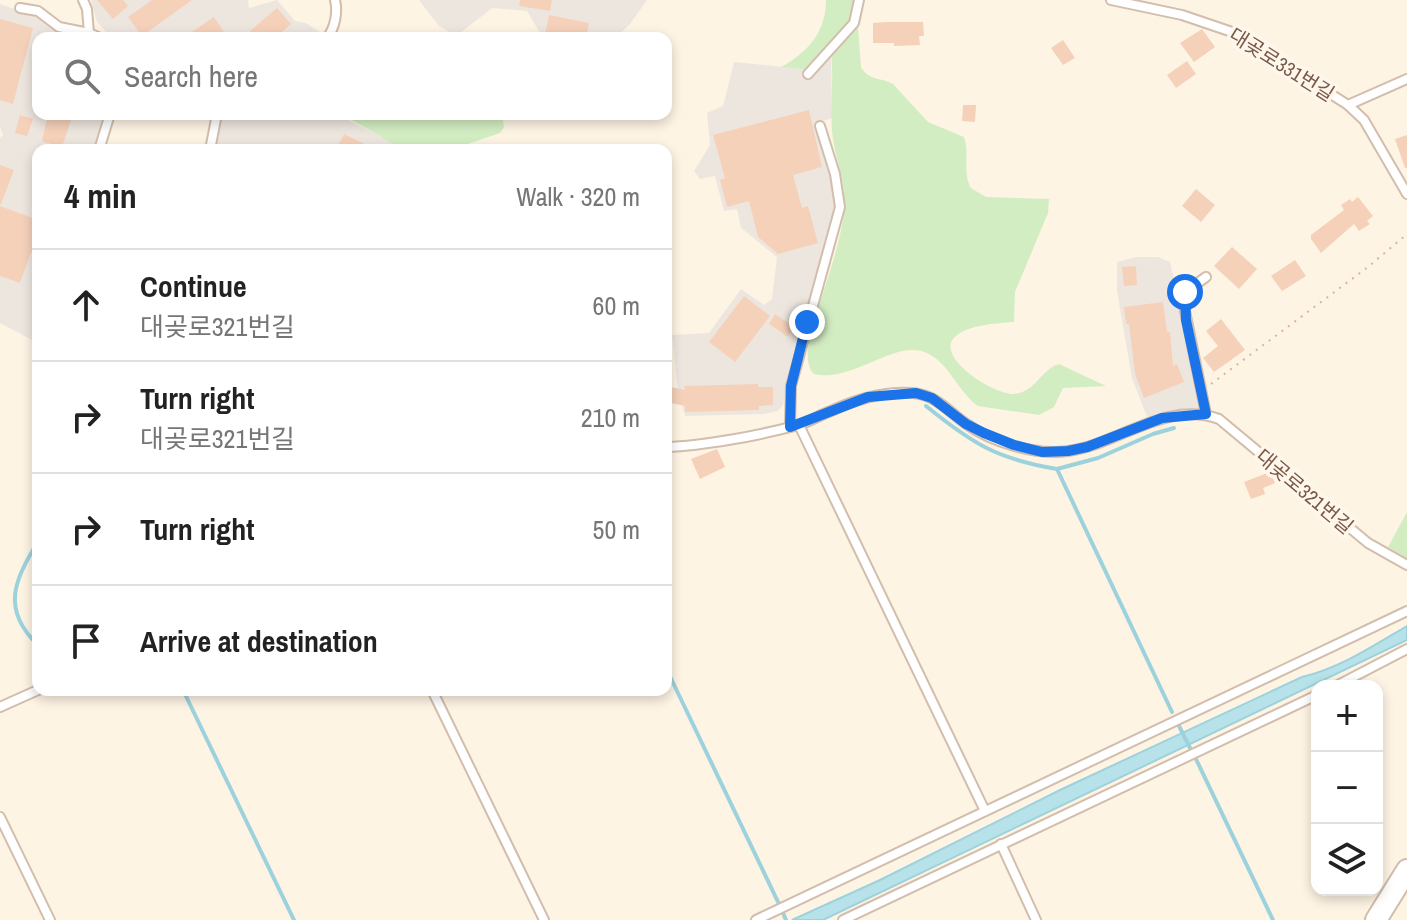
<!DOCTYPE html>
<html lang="en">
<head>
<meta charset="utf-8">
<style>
  body { margin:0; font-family:"Archivo Narrow","Noto Sans KR",sans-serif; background:#f6f6f6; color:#222 }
  .controls { position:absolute; right:24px; bottom:24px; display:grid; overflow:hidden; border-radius:16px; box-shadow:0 4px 12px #0003 }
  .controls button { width:72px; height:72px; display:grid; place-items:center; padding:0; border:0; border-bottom:2px solid #e0e0e0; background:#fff; color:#222; font:40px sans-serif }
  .stop { position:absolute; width:24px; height:24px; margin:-18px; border:6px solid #1a73e8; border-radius:50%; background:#fff }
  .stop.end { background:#1a73e8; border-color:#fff; box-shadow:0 2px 8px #0008 }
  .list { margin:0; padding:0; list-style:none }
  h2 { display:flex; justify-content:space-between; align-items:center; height:104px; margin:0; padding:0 32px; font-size:34px }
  h2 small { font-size:26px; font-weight:400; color:#767676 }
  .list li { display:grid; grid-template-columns:52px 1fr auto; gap:24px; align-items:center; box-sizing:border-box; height:112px; padding:0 32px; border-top:2px solid #e0e0e0 }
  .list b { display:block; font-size:30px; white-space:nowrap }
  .list p { margin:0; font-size:26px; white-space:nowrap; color:#767676 }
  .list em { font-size:26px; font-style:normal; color:#767676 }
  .icon { flex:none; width:44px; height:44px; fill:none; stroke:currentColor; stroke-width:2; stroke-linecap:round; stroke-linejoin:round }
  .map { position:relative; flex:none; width:1407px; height:920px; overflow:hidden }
  .search { position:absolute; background:#fff; box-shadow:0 4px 12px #0003; left:32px; top:32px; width:640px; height:88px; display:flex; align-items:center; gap:20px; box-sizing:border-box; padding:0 28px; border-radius:16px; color:#767676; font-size:30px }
  .panel { position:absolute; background:#fff; box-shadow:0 4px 12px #0003; left:32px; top:144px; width:640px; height:552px; border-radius:16px }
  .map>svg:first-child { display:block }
</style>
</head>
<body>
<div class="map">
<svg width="1407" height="920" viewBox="0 0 1407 920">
  <rect width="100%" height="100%" fill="#fef4e4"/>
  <g fill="#ede6df">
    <path d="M91,0h157l1,8 28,-8 18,21 11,2 17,11 -3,4h-202l-10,-4 -11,-12z"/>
    <path d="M419,0h228l-17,24 -15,14h-72l-16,-27 -35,-3 -33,26 -8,-1 -12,-7z"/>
    <path d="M0,4l37,13 21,15 22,6h-42v76h67l-12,36h-55v193l-38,-20v-185l3,-3 -3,-8z"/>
    <path d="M831,50l1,68 -16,6 15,52 5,31 -46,158 -7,40 -5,6 -14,3 -79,2 -7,-24 -6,-57 37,-2 32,-44 23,16 8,-6 5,-42 -36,-29 -4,-19 -13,2 -9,-35 -15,3 -6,-8 16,-26 -3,-32 16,-7 11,-44 78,8z"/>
    <path d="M305,114h31l68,34 -191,2 5,-30z"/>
    <path d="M1137,257h21l12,5 31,139 -3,8 -51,8 -15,-39 -15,-87v-29z"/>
  </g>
  <g fill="#d3edc2">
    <path d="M826,0h30l5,67c8,14 19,10 32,17l35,38 36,15c6,17 -2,35 7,51l15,9 63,2 -1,14 -33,79 -1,30c-15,1 -57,3 -63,21 -6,21 45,52 63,51 22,-2 27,-25 45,-30l47,22 -43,2 -9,19 -15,8 -61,-9c-20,-14 -28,-42 -51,-53 -31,-15 -74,30 -113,21 -13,-13 -3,-42 2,-58 9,-32 26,-75 28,-107 3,-26 -10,-52 -12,-78 -2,-26 2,-53 -1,-80l-19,19 -31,-3c27,-15 45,-35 45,-67z"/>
    <path d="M369,114h133l2,13 -4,6 -38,13 -4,4h-54l-54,-31z"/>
    <path d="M1407,512v46l-19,-11z"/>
  </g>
  <path fill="#b7e2e9" stroke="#9dd2dc" stroke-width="2" d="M1407,626v14l-584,280h-31l88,-40 180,-90 242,-113c38,-9 71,-31 105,-51z"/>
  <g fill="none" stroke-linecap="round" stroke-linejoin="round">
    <g stroke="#9dd2dc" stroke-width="4">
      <path d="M926,406c47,38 71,53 131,63l115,243"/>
      <path d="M1057,469l41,-11 55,-24 21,-6"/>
      <path d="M38,542c-24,37 -37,68 0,103"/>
      <path d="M666,668l113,236"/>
      <path d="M183,690l111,230"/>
      <path d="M1178,724l12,24"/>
      <path d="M1195,757l78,163"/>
      <path d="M783,913l3,7"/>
    </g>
  </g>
  <g fill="#f5d1ba">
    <path d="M97,0h26l5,6 -15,13z"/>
    <path d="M152,0h40l-50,36 -14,-19z"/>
    <path d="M520,0h32l-2,11 -31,-5z"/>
    <path d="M277,8l14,16 -16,14h-19l-6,-7z"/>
    <path d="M549,15l40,8 -3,15 -41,-3z"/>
    <path d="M214,17l14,21h-45z"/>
    <path d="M0,19l33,9 -20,76 -13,-4z"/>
    <path d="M887,22h36l1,14h-5l1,9 -26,1v-3h-21v-20z"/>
    <path d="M1202,29l13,18 -21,15 -14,-19z"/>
    <path d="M1063,40l12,18 -12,7 -12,-17z"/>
    <path d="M1187,61l9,13 -20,14 -9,-13z"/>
    <path d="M963,105h13l-1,17 -13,-1z"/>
    <path d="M809,110l13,57 -29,8 9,33 6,-2 10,37 -40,11 -20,-17 -9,-36 -22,6 -7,-27 5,-2 -12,-43z"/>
    <path d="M48,114h25l-11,33 -20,-6z"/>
    <path d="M20,115l13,4 -6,17 -12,-3z"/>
    <path d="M344,134l33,16h-41z"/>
    <path d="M1407,135v33h-2l-10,-29z"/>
    <path d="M0,165l14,5 -13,34h-1z"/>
    <path d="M1196,189l19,16 -14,17 -19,-16z"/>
    <path d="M1358,197l15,19 -6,5 3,3 -11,7 -5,-7 -33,29 -10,-14v-4l33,-25 -3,-5 9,-6 2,3z"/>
    <path d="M0,206l38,14v35l-7,-3 -11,31 -20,-7z"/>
    <path d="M1232,247l25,22 -18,20 -25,-23z"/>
    <path d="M1295,260l11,16 -24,15 -11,-15z"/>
    <path d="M1136,266l1,19 -13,1 -2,-19z"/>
    <path d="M744,296l26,20 -35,46 -26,-20z"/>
    <path d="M1163,302l4,30h3l3,34 4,-2 7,18 -40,16 -9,-24 -6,-50h-3l-2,-17z"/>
    <path d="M775,314l19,13 -6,10 -19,-13z"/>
    <path d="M1221,319l24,31 -31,22 -11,-14 15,-12 -12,-15z"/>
    <path d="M758,384v3h15v18l-14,1v4l-74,2v-6l-19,-4v-16l19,4 -1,-4z"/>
    <path d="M717,449l8,18 -25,12 -9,-20z"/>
    <path d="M1270,472l5,11 -12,5 2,6 -14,5 -7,-17z"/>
  </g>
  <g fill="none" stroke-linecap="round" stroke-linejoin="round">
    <defs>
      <g id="service">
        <path d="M83,0l4,9 2,24 11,5"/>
        <path d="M1111,0l71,15 53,18 113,72 16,15 43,74"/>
        <path d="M20,8l18,3 21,16 30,6"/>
        <path d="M327,38c8,-10 11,-26 8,-38"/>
        <path d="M808,74l46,-51 5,-23"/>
        <path d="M1348,105l59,-26"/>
        <path d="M99,150l11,-36"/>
        <path d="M210,150l7,-36"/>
        <path d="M1206,277l-21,15 -2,9 23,113"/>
        <path d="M799,425l186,386"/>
        <path d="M790,427l1,-41 49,-179 -5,-33 -15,-48"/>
        <path d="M666,447c37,-1 96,-12 132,-22 11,-3 22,-10 33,-14 25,-12 54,-20 82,-18 23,2 35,18 52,30 26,19 71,33 103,28 52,-7 97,-51 151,-32l149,124 39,22"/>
        <path d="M1336,686l71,-37"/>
        <path d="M432,690l112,230"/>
        <path d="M0,707l38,-17"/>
        <path d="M0,817l50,103"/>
        <path d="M1001,844l35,76"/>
        <path d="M756,920l651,-309"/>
        <path d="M843,920l474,-225"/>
      </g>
      <path id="tertiary" d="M1376,920l31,-50"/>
    </defs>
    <use href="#service" stroke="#d3bdac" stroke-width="12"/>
    <use href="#tertiary" stroke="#d3bdac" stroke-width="24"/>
    <path stroke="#dab49d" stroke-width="2" stroke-dasharray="2 6" stroke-linecap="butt" d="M1211,384l157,-117 39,-33"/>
    <use href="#service" stroke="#fff" stroke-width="8"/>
    <use href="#tertiary" stroke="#fff" stroke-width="20"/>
  </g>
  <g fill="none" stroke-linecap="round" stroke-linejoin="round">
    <path stroke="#1a73e8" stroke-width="10" d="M807,322l-16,64 -1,41 78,-30 48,-4 16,5 34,26 18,9 30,12 28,7 26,-1 19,-4 75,-29 44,-4 -20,-94 -1,-28"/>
  </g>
  <g text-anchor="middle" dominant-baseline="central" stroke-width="7" stroke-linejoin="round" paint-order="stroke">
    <g font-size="20" fill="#795948" stroke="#fff7ec">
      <text transform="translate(1282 64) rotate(32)">대곶로331번길</text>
      <text transform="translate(1305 491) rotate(40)">대곶로321번길</text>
    </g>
  </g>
</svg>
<div class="controls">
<button>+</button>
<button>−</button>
<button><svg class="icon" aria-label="layers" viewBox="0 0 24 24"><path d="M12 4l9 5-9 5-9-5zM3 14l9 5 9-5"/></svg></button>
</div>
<div class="stop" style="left:1185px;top:292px"></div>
<div class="stop end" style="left:807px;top:322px"></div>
<div class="search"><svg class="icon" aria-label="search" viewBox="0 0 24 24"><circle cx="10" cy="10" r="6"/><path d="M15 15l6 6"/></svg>Search here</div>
<section class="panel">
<h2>4 min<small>Walk · 320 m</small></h2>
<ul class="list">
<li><svg class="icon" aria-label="ahead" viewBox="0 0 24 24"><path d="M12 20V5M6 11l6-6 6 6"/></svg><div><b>Continue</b><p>대곶로321번길</p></div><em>60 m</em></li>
<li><svg class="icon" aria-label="right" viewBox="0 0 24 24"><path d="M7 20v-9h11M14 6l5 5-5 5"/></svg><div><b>Turn right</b><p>대곶로321번길</p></div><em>210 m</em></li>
<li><svg class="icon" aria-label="right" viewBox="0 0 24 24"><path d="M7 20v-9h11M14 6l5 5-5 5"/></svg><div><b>Turn right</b></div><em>50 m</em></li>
<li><svg class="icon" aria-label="arrive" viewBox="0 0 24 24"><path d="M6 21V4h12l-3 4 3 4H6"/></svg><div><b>Arrive at destination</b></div></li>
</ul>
</section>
</div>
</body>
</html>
